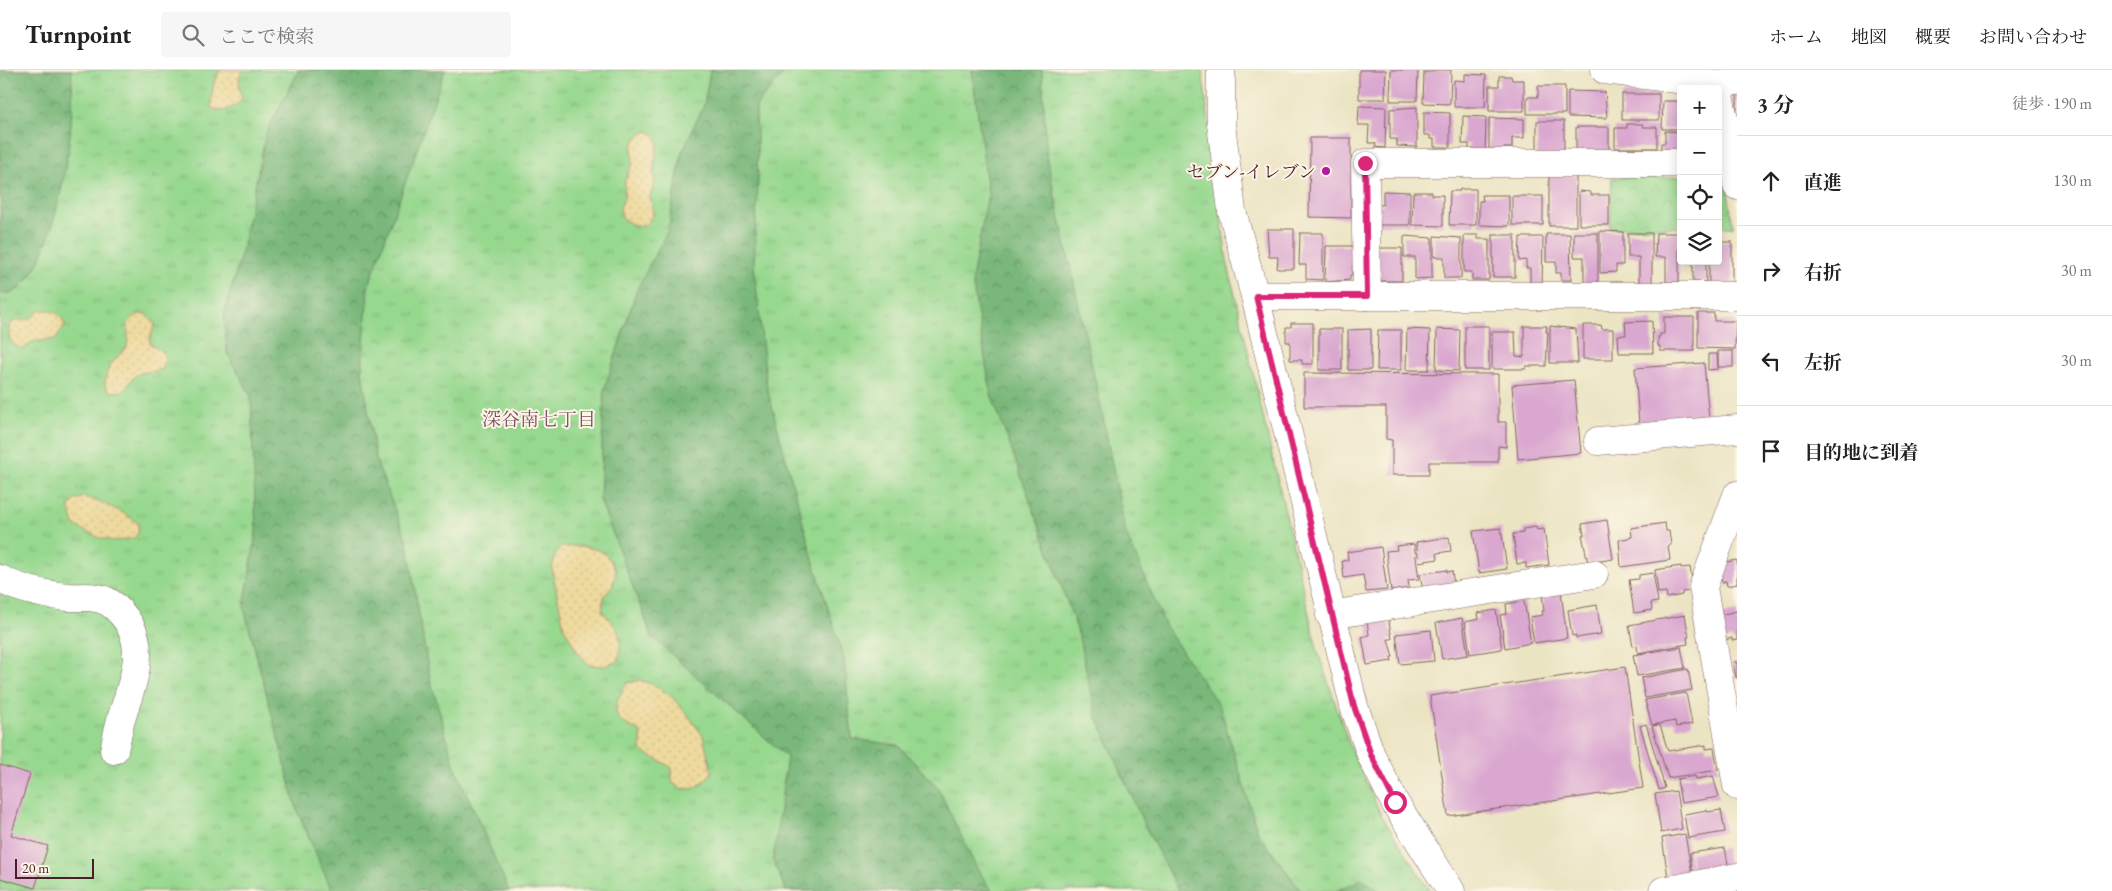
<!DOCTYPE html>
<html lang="ja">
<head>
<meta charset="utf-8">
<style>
  body { margin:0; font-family:"EB Garamond","Noto Serif JP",serif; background:#f6f6f6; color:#222 }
  .controls { position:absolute; right:15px; top:15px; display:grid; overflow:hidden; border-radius:5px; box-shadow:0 2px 12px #0003 }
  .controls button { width:45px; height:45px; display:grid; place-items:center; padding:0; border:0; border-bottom:1px solid #e0e0e0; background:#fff; color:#222; font:25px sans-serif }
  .scale { position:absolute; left:15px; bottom:12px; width:79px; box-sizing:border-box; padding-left:5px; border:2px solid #4a1f2b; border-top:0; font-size:14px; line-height:18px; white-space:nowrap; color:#4a1f2b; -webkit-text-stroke:4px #fcf5e5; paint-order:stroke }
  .stop { position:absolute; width:15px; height:15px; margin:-11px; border:4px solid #db2777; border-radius:50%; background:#fff }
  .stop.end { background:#db2777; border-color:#fff; box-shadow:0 1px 5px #0008 }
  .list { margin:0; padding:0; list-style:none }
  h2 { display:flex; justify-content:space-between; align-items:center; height:65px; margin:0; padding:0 20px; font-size:21px }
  h2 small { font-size:16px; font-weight:400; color:#767676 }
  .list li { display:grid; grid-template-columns:32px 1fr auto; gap:15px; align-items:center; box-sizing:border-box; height:90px; padding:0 20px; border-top:1px solid #e0e0e0 }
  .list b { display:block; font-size:19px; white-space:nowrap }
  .list em { font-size:16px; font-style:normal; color:#767676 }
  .icon { flex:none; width:28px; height:28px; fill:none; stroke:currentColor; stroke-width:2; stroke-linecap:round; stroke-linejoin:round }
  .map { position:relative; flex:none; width:1737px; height:821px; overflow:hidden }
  header { display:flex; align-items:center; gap:30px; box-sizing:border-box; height:70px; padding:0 25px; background:#fff; border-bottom:1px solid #e0e0e0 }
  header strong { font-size:24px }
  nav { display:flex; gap:28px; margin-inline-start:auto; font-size:18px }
  .search { width:350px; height:45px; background:#f6f6f6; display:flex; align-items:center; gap:12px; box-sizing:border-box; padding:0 18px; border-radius:5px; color:#767676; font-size:19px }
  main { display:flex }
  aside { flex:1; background:#fff }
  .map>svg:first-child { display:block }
</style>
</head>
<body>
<header>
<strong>Turnpoint</strong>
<div class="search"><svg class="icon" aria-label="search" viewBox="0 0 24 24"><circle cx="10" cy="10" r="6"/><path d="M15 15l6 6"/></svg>ここで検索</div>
<nav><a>ホーム</a><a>地図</a><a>概要</a><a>お問い合わせ</a></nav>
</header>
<main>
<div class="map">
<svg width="1737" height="821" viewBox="0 0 1737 821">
  <defs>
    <pattern id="grass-tufts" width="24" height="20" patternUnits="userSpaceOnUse" patternTransform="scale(1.25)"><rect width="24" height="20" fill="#97d88f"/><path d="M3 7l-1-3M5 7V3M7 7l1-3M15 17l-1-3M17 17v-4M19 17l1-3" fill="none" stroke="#84b97c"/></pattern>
    <pattern id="forest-crowns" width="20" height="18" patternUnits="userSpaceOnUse" patternTransform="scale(1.25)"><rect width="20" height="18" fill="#79b87a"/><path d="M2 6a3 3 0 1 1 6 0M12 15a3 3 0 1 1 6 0" fill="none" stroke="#659564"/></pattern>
    <pattern id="sand-dots" width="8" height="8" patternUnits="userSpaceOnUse" patternTransform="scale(1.25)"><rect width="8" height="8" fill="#eeda9e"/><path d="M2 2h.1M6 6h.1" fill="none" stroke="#cebb88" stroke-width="1.8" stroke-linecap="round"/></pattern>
    <pattern id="park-crowns" width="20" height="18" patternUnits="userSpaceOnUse" patternTransform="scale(1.25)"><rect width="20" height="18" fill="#97d88f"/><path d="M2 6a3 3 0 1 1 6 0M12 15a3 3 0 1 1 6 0" fill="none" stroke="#84b97c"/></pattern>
  </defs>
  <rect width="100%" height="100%" fill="#fcf5e5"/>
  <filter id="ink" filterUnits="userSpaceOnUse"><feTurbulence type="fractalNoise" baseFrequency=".02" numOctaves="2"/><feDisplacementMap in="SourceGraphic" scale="10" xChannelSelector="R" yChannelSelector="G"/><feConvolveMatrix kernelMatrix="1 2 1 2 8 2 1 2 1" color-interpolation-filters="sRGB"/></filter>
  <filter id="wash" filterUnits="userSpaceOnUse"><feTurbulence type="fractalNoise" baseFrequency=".0096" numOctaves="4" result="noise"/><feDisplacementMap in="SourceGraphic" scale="20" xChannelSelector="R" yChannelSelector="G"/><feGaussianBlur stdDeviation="1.12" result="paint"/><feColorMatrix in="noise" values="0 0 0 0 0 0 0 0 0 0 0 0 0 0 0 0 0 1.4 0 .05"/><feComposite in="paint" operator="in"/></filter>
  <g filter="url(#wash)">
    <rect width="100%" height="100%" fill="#ebe4c3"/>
    <path fill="url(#grass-tufts)" stroke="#707c5d" d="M0,0h1202l25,191 90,388 32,95 32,71 49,76h-1430z"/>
    <g fill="url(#forest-crowns)" stroke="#626c52">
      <path d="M0,0h71c1,13 2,26 1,39 -1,40 -20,163 -57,182 -4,3 -11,2 -15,3z"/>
      <path d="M299,0h146l-77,218 -6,83 14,90 31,80 22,133 25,90 55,127h-177l-35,-81 -53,-202 12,-75 -5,-137 -24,-43 -3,-38 17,-61 25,-121z"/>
      <path d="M710,0h77l-31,35 2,77 -4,83 13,123 46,172 31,99 8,80 46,6 40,43 37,77 17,26h-206l-13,-31 14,-103 -135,-120 -52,-137 4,-110 33,-101 31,-59 14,-78 22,-47z"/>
      <path d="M972,0h70l5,90 53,243 26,131 41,95 53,78 38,126 43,58h-123l-36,-71 -46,-105 -19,-86 -86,-235 -19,-114 16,-87z"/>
      <path d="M1361,809l20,12h-44z"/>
    </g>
    <g fill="url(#sand-dots)" stroke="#9c7c64">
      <path d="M220,0h22c-5,8 -2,20 0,29 -9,10 -20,16 -31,8l2,-21z"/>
      <path d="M647,61l8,4 3,9 -5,28 2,10 -5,14 3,18 -7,11 -12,1 -12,-8 -2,-10 4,-10 1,-18 8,-17 -1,-16 5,-10z"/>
      <path d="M40,240c13,0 20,2 25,14l-9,15 -24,3 -8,7c-16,-3 -19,-17 -11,-28l17,-2z"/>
      <path d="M139,244h7l9,10 -5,14v6l14,9 1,7 -2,9c-9,4 -21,1 -29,8 -4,4 -7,10 -10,14l-12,1 -6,-4c-2,-11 1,-20 9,-29 3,-4 8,-7 11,-11 7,-15 -7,-24 13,-34z"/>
      <path d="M84,427c15,4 45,16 55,28l-1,8 -4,5c-27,7 -37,-1 -60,-13l-5,-18 6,-7z"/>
      <path d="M577,476c23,3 29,4 39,25l-3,14 -9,11 -2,15c17,19 22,24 16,50l-13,5 -16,-1 -12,-14 -13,-23 -12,-59 3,-14 6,-8z"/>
      <path d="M641,610l14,6 16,10 17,19 15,21 9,36c-11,15 -23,24 -40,10v-14c-10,-7 -21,-10 -31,-18v-17c-6,-5 -16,-8 -21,-13 -10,-11 1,-27 7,-37z"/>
    </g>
    <g fill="url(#park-crowns)" stroke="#707c5d">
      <path d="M1718,106l9,9 6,42h-15z"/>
      <path d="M1681,107v50l-71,1 2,-50z"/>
    </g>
    <g id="blocks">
      <g fill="#daa7d0">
        <path d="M1359,0h27l-1,29h-26z"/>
        <path d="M1391,0h27l-1,31h-27z"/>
        <path d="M1433,0h18l-1,34 -27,-1 1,-31h9z"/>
        <path d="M1465,4l21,1 -1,32h-31v-27l11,1z"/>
        <path d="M1499,6h12l1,4h12v31h-35v-25h10z"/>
        <path d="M1538,16h27v28h-38v-17h11z"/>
        <path d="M1568,21l37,1 2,26 -39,-1z"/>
        <path d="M1737,23v23l-5,-22z"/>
        <rect x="1622" y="24" width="37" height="26"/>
        <path d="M1663,31h15v4h3v24h-19z"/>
        <path d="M1359,36l27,1 -1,41 -10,-1 1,-4h-8l1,-18h-11z"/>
        <path d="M1417,37v40l-20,-1v-7h-7v-30z"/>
        <path d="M1424,42l26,1v34h-16v-8h-4v-4h-6z"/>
        <path d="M1463,46l23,1 -1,39 -16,-1v-11h-7z"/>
        <path d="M1489,48l35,1v19h-12v10h-8v4h-15z"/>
        <rect x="1537" y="51" width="27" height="34"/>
        <path d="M1627,54h16v3h14v21h-42v-20h12z"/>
        <path d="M1576,57h33v27l-33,-3z"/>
        <path d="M1665,61l16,1v23h-20v-12h4z"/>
        <path d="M1310,68h41v80l-42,-1z"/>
        <rect x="1549" y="106" width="27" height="50"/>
        <path d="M1460,119h16v36h-27l1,-34h10z"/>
        <path d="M1383,121l27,1v33h-34v-20h7z"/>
        <path d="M1579,121l12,1v3h18v30h-30z"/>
        <path d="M1413,122h19v3h11v31l-31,-1z"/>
        <path d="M1482,125h27v31l-30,-1v-24h4z"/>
        <rect x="1512" y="126" width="31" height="29"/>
        <path d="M1267,159h27v40h-17l1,-12h-9z"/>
        <path d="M1600,161l23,1v33h-7v7l-16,1z"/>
        <path d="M1300,163h23v47l-17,-1v-14h-7z"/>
        <path d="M1574,163h24v50h-14v-26h-10z"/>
        <path d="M1628,163h24v50h-13v-26h-11z"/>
        <path d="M1656,163h23v49h-13v-25h-11z"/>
        <path d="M1546,164h24l1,46h-10v-7h-5v-11h-10z"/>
        <path d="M1464,165h14v4h11v41h-17v-8h-8z"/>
        <rect x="1493" y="165" width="22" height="42"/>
        <path d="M1404,166l28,2v40l-17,1v-22h-11z"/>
        <path d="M1434,166l27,2v40h-17v-21h-10z"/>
        <path d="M1520,167h23l-1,49h-12v-18h-4v-8l-7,1z"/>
        <path d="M1718,172h14v41h-23v-22h9z"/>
        <path d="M1326,176h27l-1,29h-2v5l-25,2z"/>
        <path d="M1375,178h27v33h-24z"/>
        <rect x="1693" y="191" width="13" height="21"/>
        <path d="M1698,243h16v8h22l-1,28 -37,-1z"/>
        <path d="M1664,247h30v34h-34v-5h-2v-9h2v-3h4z"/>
        <path d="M1652,251l1,32h-34l-1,-18h8l-1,-13z"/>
        <path d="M1291,253h22v41h-11v-4h-12v-18h-4v-15h5z"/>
        <path d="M1583,255h18l1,4h11v30h-30z"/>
        <rect x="1465" y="256" width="24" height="44"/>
        <path d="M1524,256h23l-1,6h2l-2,34h-20v3h-34v-37h23l1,24 8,1z"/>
        <path d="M1550,256l26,3 2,34h-28z"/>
        <rect x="1319" y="259" width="23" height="41"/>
        <path d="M1371,259v41h-23v-40z"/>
        <path d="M1407,259l23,1 -1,40h-23z"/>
        <path d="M1437,259l23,1 -1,41 -23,-1z"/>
        <path d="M1378,260h23v40h-24z"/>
        <rect x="1718" y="281" width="15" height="16"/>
        <path d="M1708,284h9l1,15 -10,1z"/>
        <path d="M1704,293l5,56 -70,5 -4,-56z"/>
        <path d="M1304,303l194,1v48h8v25l-8,-1v16h-69v13h-37v-35l-6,-1v-32h-82z"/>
        <path d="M1574,310l7,73 -63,6 -6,-74z"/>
        <path d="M1607,450l6,39 -25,4 -6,-28h2l-2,-11z"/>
        <path d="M1665,453l1,8h3l2,14h-3l2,15 -49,7 -2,-27 13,-3 -1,-9z"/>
        <path d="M1536,457l1,3 7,-1 5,36 -23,3v-5l-9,1 -4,-30 10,-1v-4z"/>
        <path d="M1501,458l6,41 -28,4 -6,-42z"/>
        <path d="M1449,467l2,14 -14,2 1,6 -19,3 -3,-20z"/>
        <path d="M1414,474l5,35 -11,1 1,8 -18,3 -5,-40 11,-1 -1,-4z"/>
        <path d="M1381,477l6,43 -21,2 -3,-17 -19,3 -2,-17 6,-1 -1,-8z"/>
        <path d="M1737,490v24l-10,2 -1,-5 -4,1 -2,-11h4l-2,-8z"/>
        <path d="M1681,496v2l9,-1 3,19 -1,5 -10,1v3l-15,3 -1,-6 -8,1 -3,-23z"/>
        <path d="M1447,500v2l5,-1 2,14 -31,5 -3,-16z"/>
        <path d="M1653,503l5,29 -7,1 1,7 -18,3 -5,-33 10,-1v-4z"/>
        <path d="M1561,521l6,47 -33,5 -4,-26 13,-2 -1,-4h2l-2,-17z"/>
        <path d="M1524,531l7,42 -26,5 -5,-33 7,-1 -1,-10z"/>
        <path d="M1597,535l4,29 -25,4v-3l-4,1 -4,-26z"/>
        <path d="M1496,540l6,39 -32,5 -5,-32 14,-3 -1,-6z"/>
        <path d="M1737,541v29l-5,1v-3l-7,2 -6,-25z"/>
        <path d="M1685,545l4,22h-2l1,7 -50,9 -1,-7 -4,1 -4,-22z"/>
        <path d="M1388,547l4,22h-4l5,18h-2l1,4 -25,4 -5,-28 7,-2 -2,-14z"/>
        <path d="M1462,548l6,37 -26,4 -6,-36z"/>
        <path d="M1431,560l3,31 -34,3 -4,-30z"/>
        <path d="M1681,577l4,21 -48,8 -4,-21z"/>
        <path d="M1733,592h4v16h-1z"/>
        <path d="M1625,597l18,121 -195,28 -18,-120z"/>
        <path d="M1688,599l4,21 -47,8 -4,-20z"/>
        <path d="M1686,623l6,31 -16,3 -1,-6 -23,4 -7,-25z"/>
        <path d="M1646,654l19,64 -6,2 -19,-64z"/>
        <path d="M1660,655l8,26 38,-6v4l8,-1 4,22 -50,8 -16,-52z"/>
        <path d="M0,695l30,9 -19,61 37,11 -13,42 -35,-10z"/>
        <path d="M1695,706l1,3 17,-3 6,21 -38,6 -4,-24z"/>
        <path d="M1676,721l6,38 -21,4 -6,-39z"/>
        <path d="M1707,740v2l14,-2 4,22 -37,6 -4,-24z"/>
        <path d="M1685,764l7,40 -24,3 -6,-39z"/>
        <path d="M1725,778l4,21 -36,5 -3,-21z"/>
      </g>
    </g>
  </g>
  <g filter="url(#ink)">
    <use href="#blocks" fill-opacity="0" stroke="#826460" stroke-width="1"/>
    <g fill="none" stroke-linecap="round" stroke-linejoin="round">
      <defs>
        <g id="minor">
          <path d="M1221,0v54l11,87 23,85 99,410 17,49 24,48 56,88"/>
          <path d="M1605,0l112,14 20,-3"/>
          <path d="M1718,21l16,72 3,23"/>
          <path d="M1255,226h482"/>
          <path d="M1367,226l-2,-133h316"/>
          <path d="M1598,371l139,-12"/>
          <path d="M1737,425l-34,92 34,199"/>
          <path d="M0,509c21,11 46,16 69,18 9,1 18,-1 27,1 11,1 18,7 25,15 28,30 13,65 2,100 -4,12 -6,24 -9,37"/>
          <path d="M1330,545l264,-41"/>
          <path d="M1663,821l74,-14"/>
        </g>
      </defs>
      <use href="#minor" stroke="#826460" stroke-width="29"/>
      <use href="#minor" stroke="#fff" stroke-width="28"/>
    </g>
  </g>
  <g fill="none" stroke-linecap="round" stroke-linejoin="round" filter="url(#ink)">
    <path stroke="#db2777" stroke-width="6" d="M1365,93l2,133h-111l98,410 17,49 24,47"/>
  </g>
  <circle fill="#b5179e" stroke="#fcf5e5" stroke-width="2" cx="1326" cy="101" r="5"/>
  <g text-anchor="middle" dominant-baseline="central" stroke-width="4" stroke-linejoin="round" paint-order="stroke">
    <g font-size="18" fill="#4a1f2b" stroke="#fcf5e5" text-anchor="end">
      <text x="1316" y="101">セブン-イレブン</text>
    </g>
    <g font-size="19" fill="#7c4f65" stroke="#fcf5e5">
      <text x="539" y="349">深谷南七丁目</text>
    </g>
  </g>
</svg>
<div class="controls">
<button>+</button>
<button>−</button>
<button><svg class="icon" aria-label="locate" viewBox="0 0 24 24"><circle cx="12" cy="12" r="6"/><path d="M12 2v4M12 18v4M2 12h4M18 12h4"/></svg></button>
<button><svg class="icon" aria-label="layers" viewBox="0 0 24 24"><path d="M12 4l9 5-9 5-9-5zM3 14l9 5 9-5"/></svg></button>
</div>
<div class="scale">20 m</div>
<div class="stop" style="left:1395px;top:732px"></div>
<div class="stop end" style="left:1365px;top:93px"></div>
</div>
<aside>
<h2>3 分<small>徒歩 · 190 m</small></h2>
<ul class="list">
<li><svg class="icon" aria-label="ahead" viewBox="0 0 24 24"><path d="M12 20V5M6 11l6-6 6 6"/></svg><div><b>直進</b></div><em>130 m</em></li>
<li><svg class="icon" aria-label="right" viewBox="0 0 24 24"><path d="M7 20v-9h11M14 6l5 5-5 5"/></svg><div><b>右折</b></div><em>30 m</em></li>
<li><svg class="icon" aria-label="left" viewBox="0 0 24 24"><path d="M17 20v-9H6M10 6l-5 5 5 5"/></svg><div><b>左折</b></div><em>30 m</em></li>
<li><svg class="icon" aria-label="arrive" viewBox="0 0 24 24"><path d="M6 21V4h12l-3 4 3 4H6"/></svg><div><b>目的地に到着</b></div></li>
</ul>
</aside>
</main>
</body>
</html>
